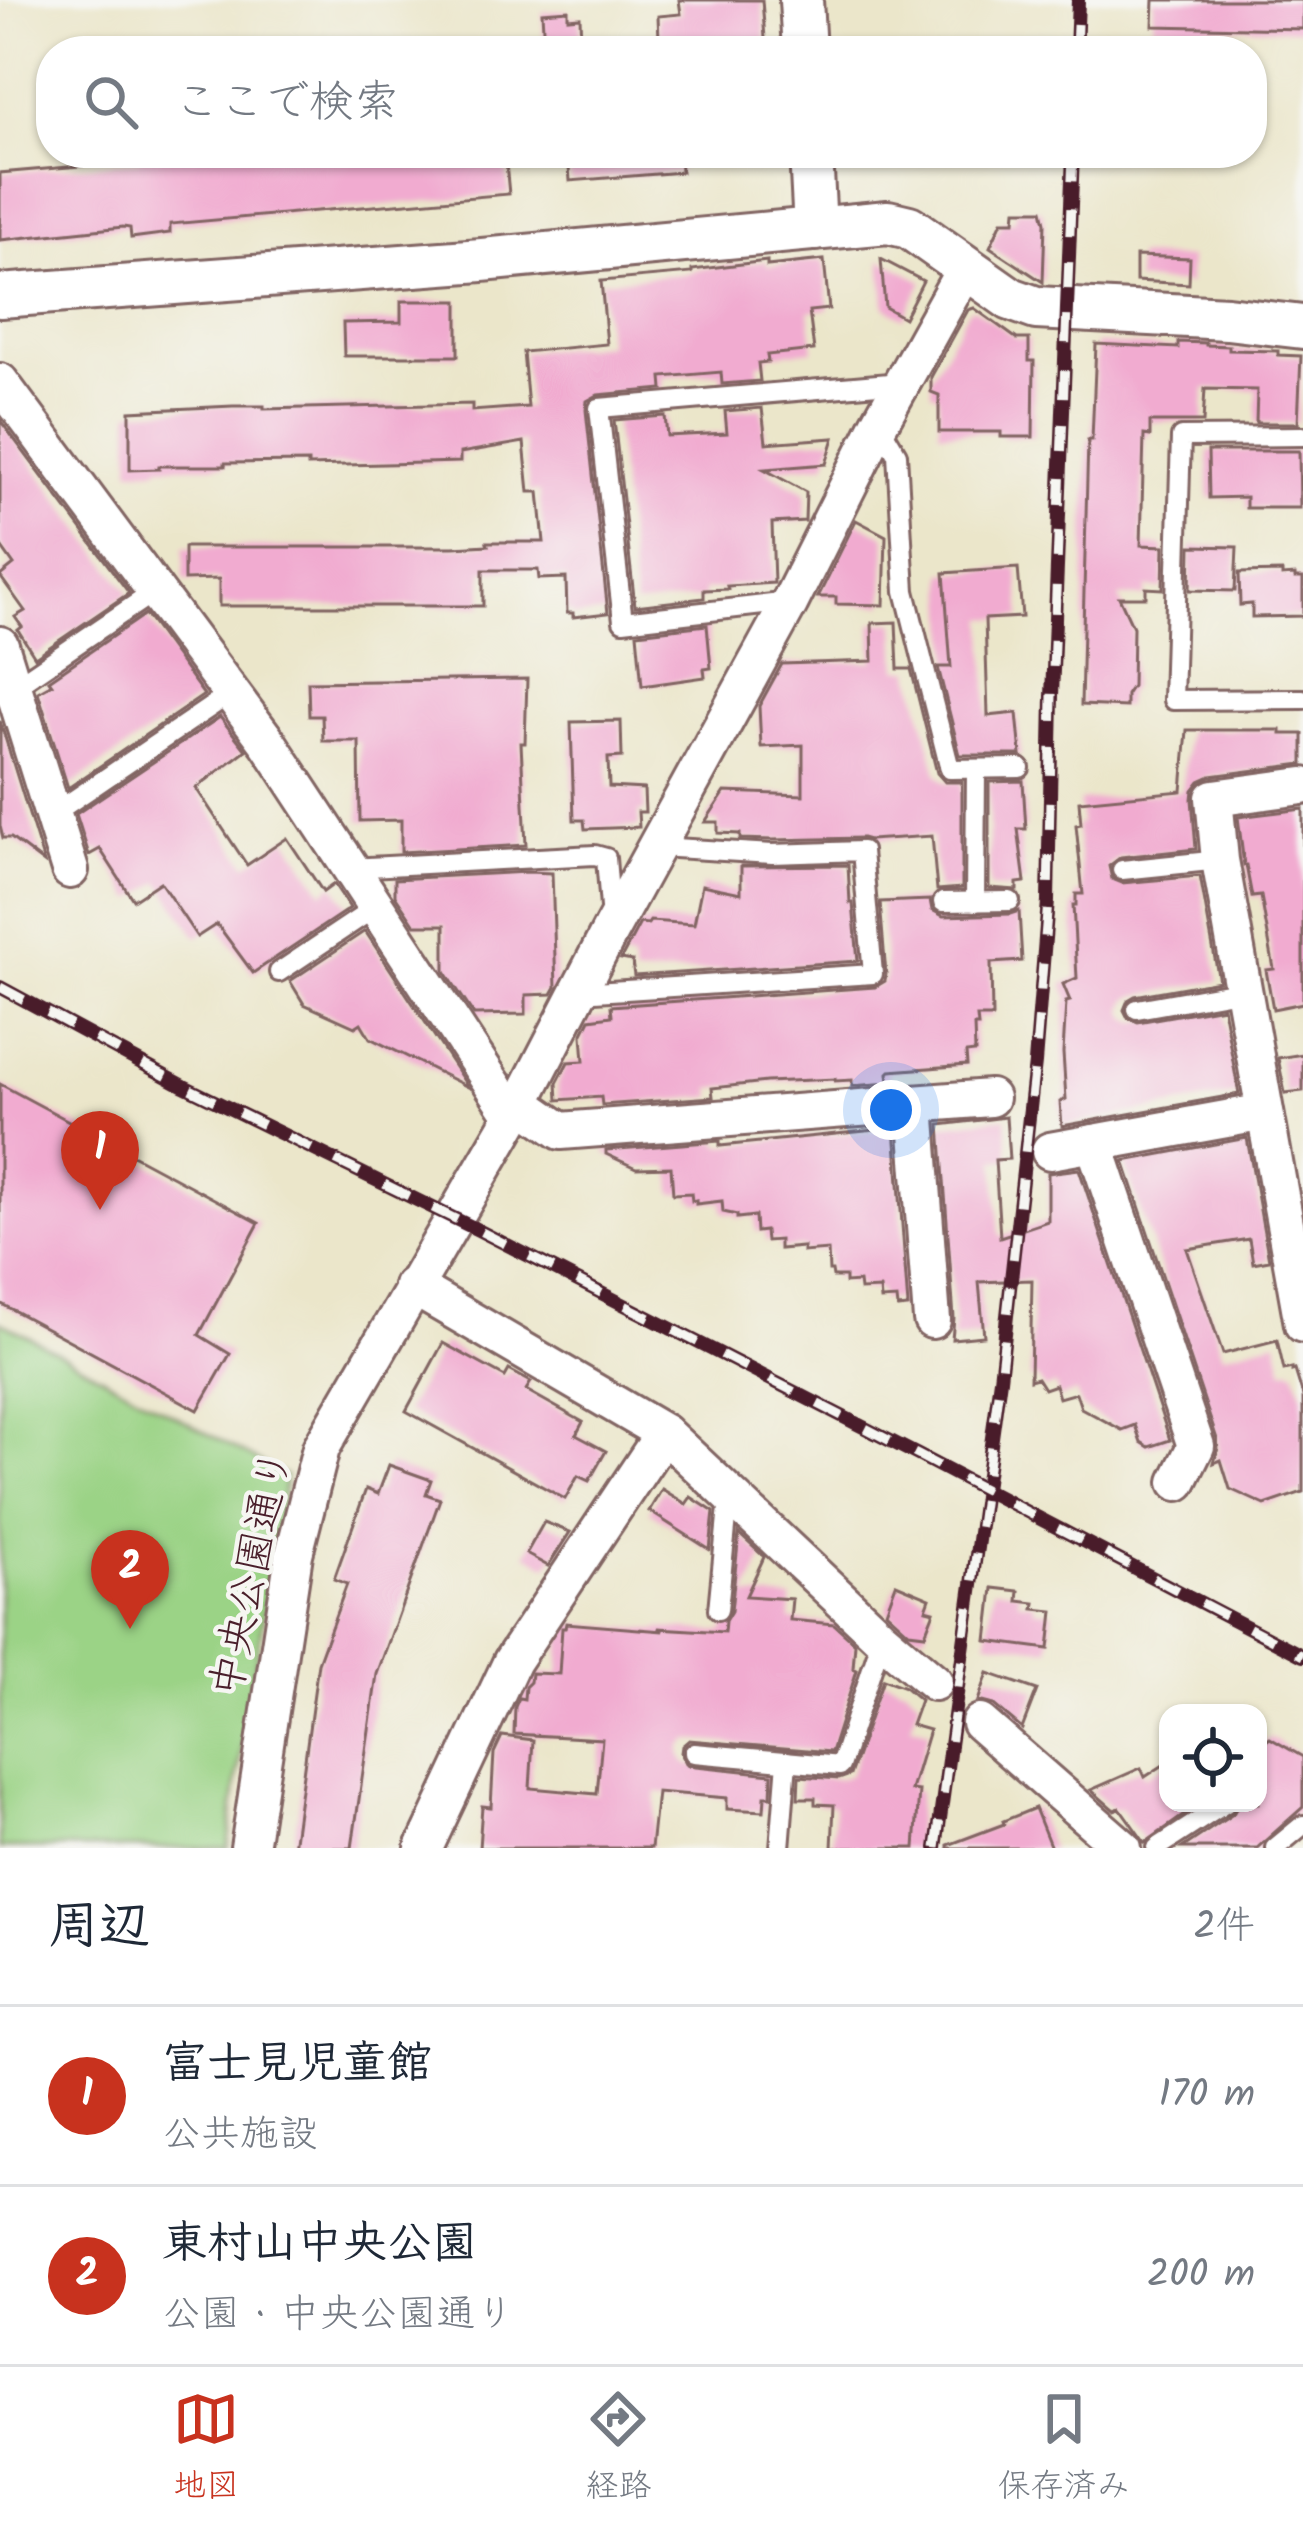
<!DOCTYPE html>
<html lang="ja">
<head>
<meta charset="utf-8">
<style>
  body { margin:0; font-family:Kalam,"Klee One",sans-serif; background:#f6f6f7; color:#1f2937 }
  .controls { position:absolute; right:36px; bottom:36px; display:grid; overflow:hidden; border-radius:24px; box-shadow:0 3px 9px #0004 }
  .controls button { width:108px; height:108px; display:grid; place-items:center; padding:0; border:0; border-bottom:3px solid #e0e1e3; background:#fff; color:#1f2937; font:60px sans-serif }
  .you { position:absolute; left:891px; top:1110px; width:42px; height:42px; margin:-30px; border:9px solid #fff; border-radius:50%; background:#1a73e8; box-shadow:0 0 0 18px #1a73e833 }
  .badge { display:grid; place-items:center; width:78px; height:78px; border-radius:50%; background:#c8321e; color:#fff; font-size:39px; font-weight:700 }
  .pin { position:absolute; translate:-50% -99px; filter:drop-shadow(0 3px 6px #0008) }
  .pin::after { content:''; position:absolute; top:63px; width:42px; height:36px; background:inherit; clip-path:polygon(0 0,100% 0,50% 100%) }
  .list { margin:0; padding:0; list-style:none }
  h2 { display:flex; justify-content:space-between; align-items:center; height:156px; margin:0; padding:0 48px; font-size:51px }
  h2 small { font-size:39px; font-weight:400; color:#747a83 }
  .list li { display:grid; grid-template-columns:78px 1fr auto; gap:36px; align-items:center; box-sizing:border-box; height:180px; padding:0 48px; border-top:3px solid #e0e1e3 }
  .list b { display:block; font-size:45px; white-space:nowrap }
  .list p { margin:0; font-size:39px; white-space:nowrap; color:#747a83 }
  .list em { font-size:39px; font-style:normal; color:#747a83 }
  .icon { flex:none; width:66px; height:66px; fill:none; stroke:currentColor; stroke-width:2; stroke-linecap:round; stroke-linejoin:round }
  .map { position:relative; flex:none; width:1303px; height:1848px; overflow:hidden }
  .search { position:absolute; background:#fff; box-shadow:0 3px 9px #0004; left:36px; right:36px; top:36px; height:132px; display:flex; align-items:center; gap:30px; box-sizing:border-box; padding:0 42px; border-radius:48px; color:#747a83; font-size:45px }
  .sheet { height:516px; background:#fff }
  nav { display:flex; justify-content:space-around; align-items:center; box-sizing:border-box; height:168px; border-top:3px solid #e0e1e3; background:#fff; font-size:33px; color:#747a83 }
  nav a { display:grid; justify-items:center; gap:6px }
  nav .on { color:#c8321e }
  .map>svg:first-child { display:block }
</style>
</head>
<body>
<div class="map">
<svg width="1303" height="1848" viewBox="0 0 1303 1848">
  <rect width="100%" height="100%" fill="#f6f6f2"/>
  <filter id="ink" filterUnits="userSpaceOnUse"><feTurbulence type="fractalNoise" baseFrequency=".00833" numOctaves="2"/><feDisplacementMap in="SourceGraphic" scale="24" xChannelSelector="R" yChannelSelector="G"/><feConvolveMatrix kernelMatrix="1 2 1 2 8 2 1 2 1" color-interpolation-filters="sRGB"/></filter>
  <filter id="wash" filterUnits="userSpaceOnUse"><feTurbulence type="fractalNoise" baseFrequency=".004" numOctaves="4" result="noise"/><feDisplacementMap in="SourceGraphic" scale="48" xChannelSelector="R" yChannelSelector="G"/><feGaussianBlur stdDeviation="2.7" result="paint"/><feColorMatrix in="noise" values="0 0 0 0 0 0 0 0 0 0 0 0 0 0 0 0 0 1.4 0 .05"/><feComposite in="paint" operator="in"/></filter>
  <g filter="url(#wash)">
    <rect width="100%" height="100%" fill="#ebe6ca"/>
    <path fill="#9bd386" stroke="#727958" stroke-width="3" d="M0,1321l286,155 -50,307 -8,65h-228z"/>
    <g id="blocks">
      <g fill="#f1abd0">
        <path d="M679,0h83l4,51h-83l-1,-14 -23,2 -1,-23 23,-2z"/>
        <path d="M1154,0h149v29l-150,-3z"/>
        <path d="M568,10v8l12,-1 1,26 -37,3 -2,-34z"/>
        <path d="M138,153h367l4,41 -339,30v9l-39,5 -1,-10 -7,-1 -123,13v-67l139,-12z"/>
        <path d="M568,153h112l1,19 -111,9z"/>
        <path d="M1016,210h26l3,13 -2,59 -53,-35 12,-26h13z"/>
        <path d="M1136,256l54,2 -1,26 -53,-3z"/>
        <path d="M881,259l42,22 -19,37 -19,-11z"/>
        <path d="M824,260l5,49 -20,2 5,39 -47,5 1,7 -10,1 2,18 -38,3 -1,-12 -59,5 1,12 -65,6 -11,6 -1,9 22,203 -35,4v-4h-6l-1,-35 -27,1 -1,-9h-55v36h-264v-27l-35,1v-33h269l35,-2 -1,-3h57l-5,-50h-10l-5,-50 -64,11v9l-152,4v-4l-83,1v3h-66v3l-29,1v-59l103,-5h31v3l208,-5v7l56,-4 -5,-55 84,-8 -6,-63 91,-8v-3l75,-9v5z"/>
        <path d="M401,301h57v55h-114l-1,-33 58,-1z"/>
        <path d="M974,308l43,31h12v22h5l-1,76h-32v-5h-62v-37l-8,-3v-15l37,-67z"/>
        <path d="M1178,342l28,1v2l23,1v4l49,1v4l23,1 -3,67h-42l1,-33 -52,-1 -2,33h-53v14l-6,-1 -3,110 23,1 -1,43 -17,-1v9h-27l14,30 -1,59 -6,9v12l-45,-2 7,-265h4l4,-96 82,4z"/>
        <path d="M762,408l4,35 68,-5 -8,26 -62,5 42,23 -1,29 -33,2 2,60 -47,3 1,3 -24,1v8l-69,8 -21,-186 51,-4 2,20 60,-3 -2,-22z"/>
        <path d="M0,420l129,173 -94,64 -17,-27 4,-3 -7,-10 10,-6 -25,-35 14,-11 -14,-20z"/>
        <path d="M1208,451h91l1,57h-54v-11l-37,1z"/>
        <path d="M856,520l30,16 -2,69 -48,-1v-7h-18z"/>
        <path d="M1191,546l46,1 -2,44 -45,-1z"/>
        <path d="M1018,568l4,49 -37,2 3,97 29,-3 4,42h-61l-22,-88h13l-7,-94z"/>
        <path d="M1282,572v4l13,-1v3h8v38l-51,1v-13l-12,1 -1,-32z"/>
        <path d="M145,614l59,81 -136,93 -30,-96 14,-8 -3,-4z"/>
        <path d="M896,622l2,47h13l26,104 8,9h17v106l-25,2 -5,-54 -63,4 -7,-2 -90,2 -32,-1v-5l-22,-1v-11h-13l20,-30 78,3v-50l-42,2 -2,-41 23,-42 91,-3 -1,-38z"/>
        <path d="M707,625l4,43 -7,1 1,8 -63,9 -5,-53z"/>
        <path d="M527,679l-2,64h-4l5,102 -125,7v-32l-41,1 -1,-80h-36l-1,-25h-13l-1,-34z"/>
        <path d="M220,717l26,33 -50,38 51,77 40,-27 36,54 11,-8 16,24 -97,65 -36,-49 -20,13 -37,-55 -27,18 -33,-51 -11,6 -13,-41z"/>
        <path d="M0,721l44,142 -33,-25h-8l-3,-12z"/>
        <path d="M621,721l1,36 -14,1 1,29 35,2 1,23h-7l1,15 -54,2 -1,-9h-10l-3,-98z"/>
        <path d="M1187,730h94v4h22v30l-92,12 -11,5 -7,9 -1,9 4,50 -75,8 -12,9 3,13 10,4 78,-7 19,105 -84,15 -7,4 -4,10 4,8 10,4 85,-15 16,87 -177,32 -2,-24 6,-3 -3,-46 3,-51 4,-1 -7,-17 14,-6 -4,-73h3v-11h7l-7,-69 5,-1 -2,-23 103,-10z"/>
        <path d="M1023,781l3,48h-8l7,53 -8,1v7l-28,-2v-106z"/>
        <path d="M1303,809v194l-30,6 -7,-39 8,-1 -9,-50 -4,-23 -9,1 -6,-32h-2l-6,-48z"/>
        <path d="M848,865l2,38h3l5,58 -224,15 -2,-15 -11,-2 19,-36 8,1 2,-3 44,3 8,-39 39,8v-27z"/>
        <path d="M527,872l25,1 4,114 -4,7 -26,1v19l-52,1 -29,-44v-46h-30l-20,-30v-16z"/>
        <path d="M930,900l2,10 11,6 67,-2 9,-3 3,50 -31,2 1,54h-15l1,9h-4l1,26 -9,1 1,12 -77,6 -2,2 1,10 -37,3v-6l-17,1v-2l-69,3 -54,6 1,9 -111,8 -1,-8 -43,3 -1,-17 11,-21 16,-1 -2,-26 8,-16 22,-3 -1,-10 264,-19 10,-6 1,-7 -6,-72z"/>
        <path d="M365,931l103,156 -98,-49 -9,-15 -6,4 -51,-23 -14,-23z"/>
        <path d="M1303,1054v37l-18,2 -7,-35z"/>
        <path d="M0,1084l259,139 -60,112 31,19 -32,56 -198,-107z"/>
        <path d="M1006,1117l3,42 -14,1 5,77 48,-16v-48l31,-4 91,271 -21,7 -8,-5 -6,-17 -13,5 -41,-22 -5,-15 -17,5 -4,-13 -11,4 -7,-11 -7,2 2,-100 -53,2 5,54 -32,3 2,-21 -14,-193z"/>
        <path d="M895,1128l13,179 -10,1 -1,-9 -16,1 -1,-11 -20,1 -1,-8 -14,1v-6h-12l-1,-6h-3l-1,-21 -25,2v-5l-24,2v-9l-13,1 -1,-10 -9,1 -1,-16 -18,2v-3l-14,-3 -1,-11 -26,3v-4l-4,1 -1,-8 -18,1 -2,-27 -35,1 -30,-14v-4l114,-9v5z"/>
        <path d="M1247,1138l22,122 -16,3 -4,-24 -62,10 36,105 54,-14 7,30 8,-2v3l3,-1 8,26v96l-38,13 -35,-16 -9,-29 -7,3 4,-15 -1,-9 -93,-278z"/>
        <path d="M443,1343l62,34 4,-7 22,12 -5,8 57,32 -7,13 30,16 -17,30 -11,-5 -13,23 -159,-88z"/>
        <path d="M389,1465l42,15 -5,14 14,5 -63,175 -25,174h-59l25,-185 29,-79 -13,-5 32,-90 12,5z"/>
        <path d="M662,1489l24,15 5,-7 23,15 -4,38 -61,-39z"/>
        <path d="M544,1522l26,10 -22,34 -22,-12z"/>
        <path d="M739,1534l25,23 -18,39 46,3 -2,21 44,4 21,19 -2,25 4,2 -26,82 -142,-12 -7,6 -1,7 6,12 85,9 -1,22h-6l-1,15 -37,-2v-11l-70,-6 -6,56h-172l3,-42 9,1 3,-54 8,-17 31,4 -3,48 67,6 5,-55 -88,-5 1,-27 4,-9 5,1 1,-12 5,-5 1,-9 28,1 3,-46h3l1,-5 97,8 -5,-3 66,4 1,-11 6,-10z"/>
        <path d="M896,1584l34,14 -4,11 8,2 -9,23 -16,-2 -23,-21z"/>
        <path d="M993,1588l26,3 -1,10 17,2 -1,6 19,2 -4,38 -62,-8z"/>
        <path d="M988,1673l49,17 -15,39 -28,-24 -16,-4z"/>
        <path d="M883,1679l22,8 15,13 -9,25 18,5 -18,60 8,1 -4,57h-83l2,-43 -19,-1v-6h-17l1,-22 40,3 11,-4z"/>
        <path d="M1270,1738l33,19v50l-46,41h-75l51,-34 6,-11h19v-56z"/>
        <path d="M1168,1762v41h33l-56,40 -25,-35 -6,2 -23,-20 50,-22 4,9z"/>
        <path d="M1035,1808l16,40h-103v-3l56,-21 -1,-3z"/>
      </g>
    </g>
  </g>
  <g filter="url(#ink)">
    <use href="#blocks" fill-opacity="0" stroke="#826563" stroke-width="3"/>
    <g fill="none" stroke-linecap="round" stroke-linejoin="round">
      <defs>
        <g id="service">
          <path d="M879,424l18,30 8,137 45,178 70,-1"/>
          <path d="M1303,436l-122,1 -8,263 130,-1"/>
          <path d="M790,602l-167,19 -24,-213 302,-26"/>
          <path d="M14,687l141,-96"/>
          <path d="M53,814l178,-121"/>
          <path d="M350,868l245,-13 11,3 5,62"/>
          <path d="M1122,870l98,-10"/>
          <path d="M943,902l67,-1"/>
          <path d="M975,902l1,-133"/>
          <path d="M279,972l97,-65"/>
          <path d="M579,993l294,-19 -11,-123 -90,3 -114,-7"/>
          <path d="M1137,1009l107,-19"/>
          <path d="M718,1610l11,-113"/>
          <path d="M694,1753l146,13 42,-128"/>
          <path d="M780,1848l7,-87"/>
          <path d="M1157,1848l69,-45"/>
          <path d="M1275,1848l28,-23"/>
        </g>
        <g id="minor">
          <path d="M0,382l269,362 244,371"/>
          <path d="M0,645l70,225"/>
          <path d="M1303,786l-89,12 6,62 83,464"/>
          <path d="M521,1103l40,28 429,-33"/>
          <path d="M916,1105l16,215"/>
          <path d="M1094,1143l102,303 -18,36"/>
          <path d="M1050,1151l215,-39"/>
          <path d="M412,1286l252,147 -152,228 -88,187"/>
          <path d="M664,1433l218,205 52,44"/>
          <path d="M980,1723l143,125"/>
          <path d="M249,1848l45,-294 27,-106 200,-345 90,-174 179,-327 89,-178 87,-157"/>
        </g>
        <g id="tertiary">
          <path d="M801,0l3,51"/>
          <path d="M811,153l4,76"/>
          <path d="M0,296l482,-36 406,-38 21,5 102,72 25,9 191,10 76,9"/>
        </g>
      </defs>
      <use href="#service" stroke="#826563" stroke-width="24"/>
      <use href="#minor" stroke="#826563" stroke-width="42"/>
      <use href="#tertiary" stroke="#826563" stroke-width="48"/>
      <use href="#service" stroke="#fff" stroke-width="18"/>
      <use href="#minor" stroke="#fff" stroke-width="36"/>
      <use href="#tertiary" stroke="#fff" stroke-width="42"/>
      <defs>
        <g id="rail">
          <path d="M1076,51l2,-51"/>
          <path d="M0,987l184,99 294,144 440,225 385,201"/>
          <path d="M936,1848l64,-469 35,-316 13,-162 4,-205 21,-543"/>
        </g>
      </defs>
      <use href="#rail" stroke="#4a1f2b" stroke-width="14"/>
      <use href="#rail" stroke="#f6f6f2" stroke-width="9" stroke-dasharray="27" stroke-linecap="butt"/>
    </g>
  </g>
  <g text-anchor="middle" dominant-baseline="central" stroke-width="9" stroke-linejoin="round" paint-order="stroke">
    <g font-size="42" fill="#4a1f2b" stroke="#f6f6f2">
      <text transform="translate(253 1573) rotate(-78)">中央公園通り</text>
    </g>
  </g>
</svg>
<div class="controls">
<button><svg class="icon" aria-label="locate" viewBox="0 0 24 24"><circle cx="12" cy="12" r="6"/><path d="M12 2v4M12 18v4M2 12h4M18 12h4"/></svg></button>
</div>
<div class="you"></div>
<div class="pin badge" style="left:100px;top:1210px">1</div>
<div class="pin badge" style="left:130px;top:1629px">2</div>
<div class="search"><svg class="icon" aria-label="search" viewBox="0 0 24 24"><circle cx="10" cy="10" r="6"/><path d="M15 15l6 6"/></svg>ここで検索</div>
</div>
<section class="sheet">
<h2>周辺<small>2件</small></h2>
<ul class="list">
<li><span class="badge">1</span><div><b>富士見児童館</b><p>公共施設</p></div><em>170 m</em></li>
<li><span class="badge">2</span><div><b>東村山中央公園</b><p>公園 · 中央公園通り</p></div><em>200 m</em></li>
</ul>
</section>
<nav>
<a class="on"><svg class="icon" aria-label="map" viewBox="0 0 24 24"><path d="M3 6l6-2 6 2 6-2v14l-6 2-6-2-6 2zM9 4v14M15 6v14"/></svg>地図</a>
<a><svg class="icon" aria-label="directions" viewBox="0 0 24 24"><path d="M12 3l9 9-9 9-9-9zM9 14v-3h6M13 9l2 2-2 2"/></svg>経路</a>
<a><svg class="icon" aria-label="saved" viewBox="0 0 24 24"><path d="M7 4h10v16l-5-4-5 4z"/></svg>保存済み</a>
</nav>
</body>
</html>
